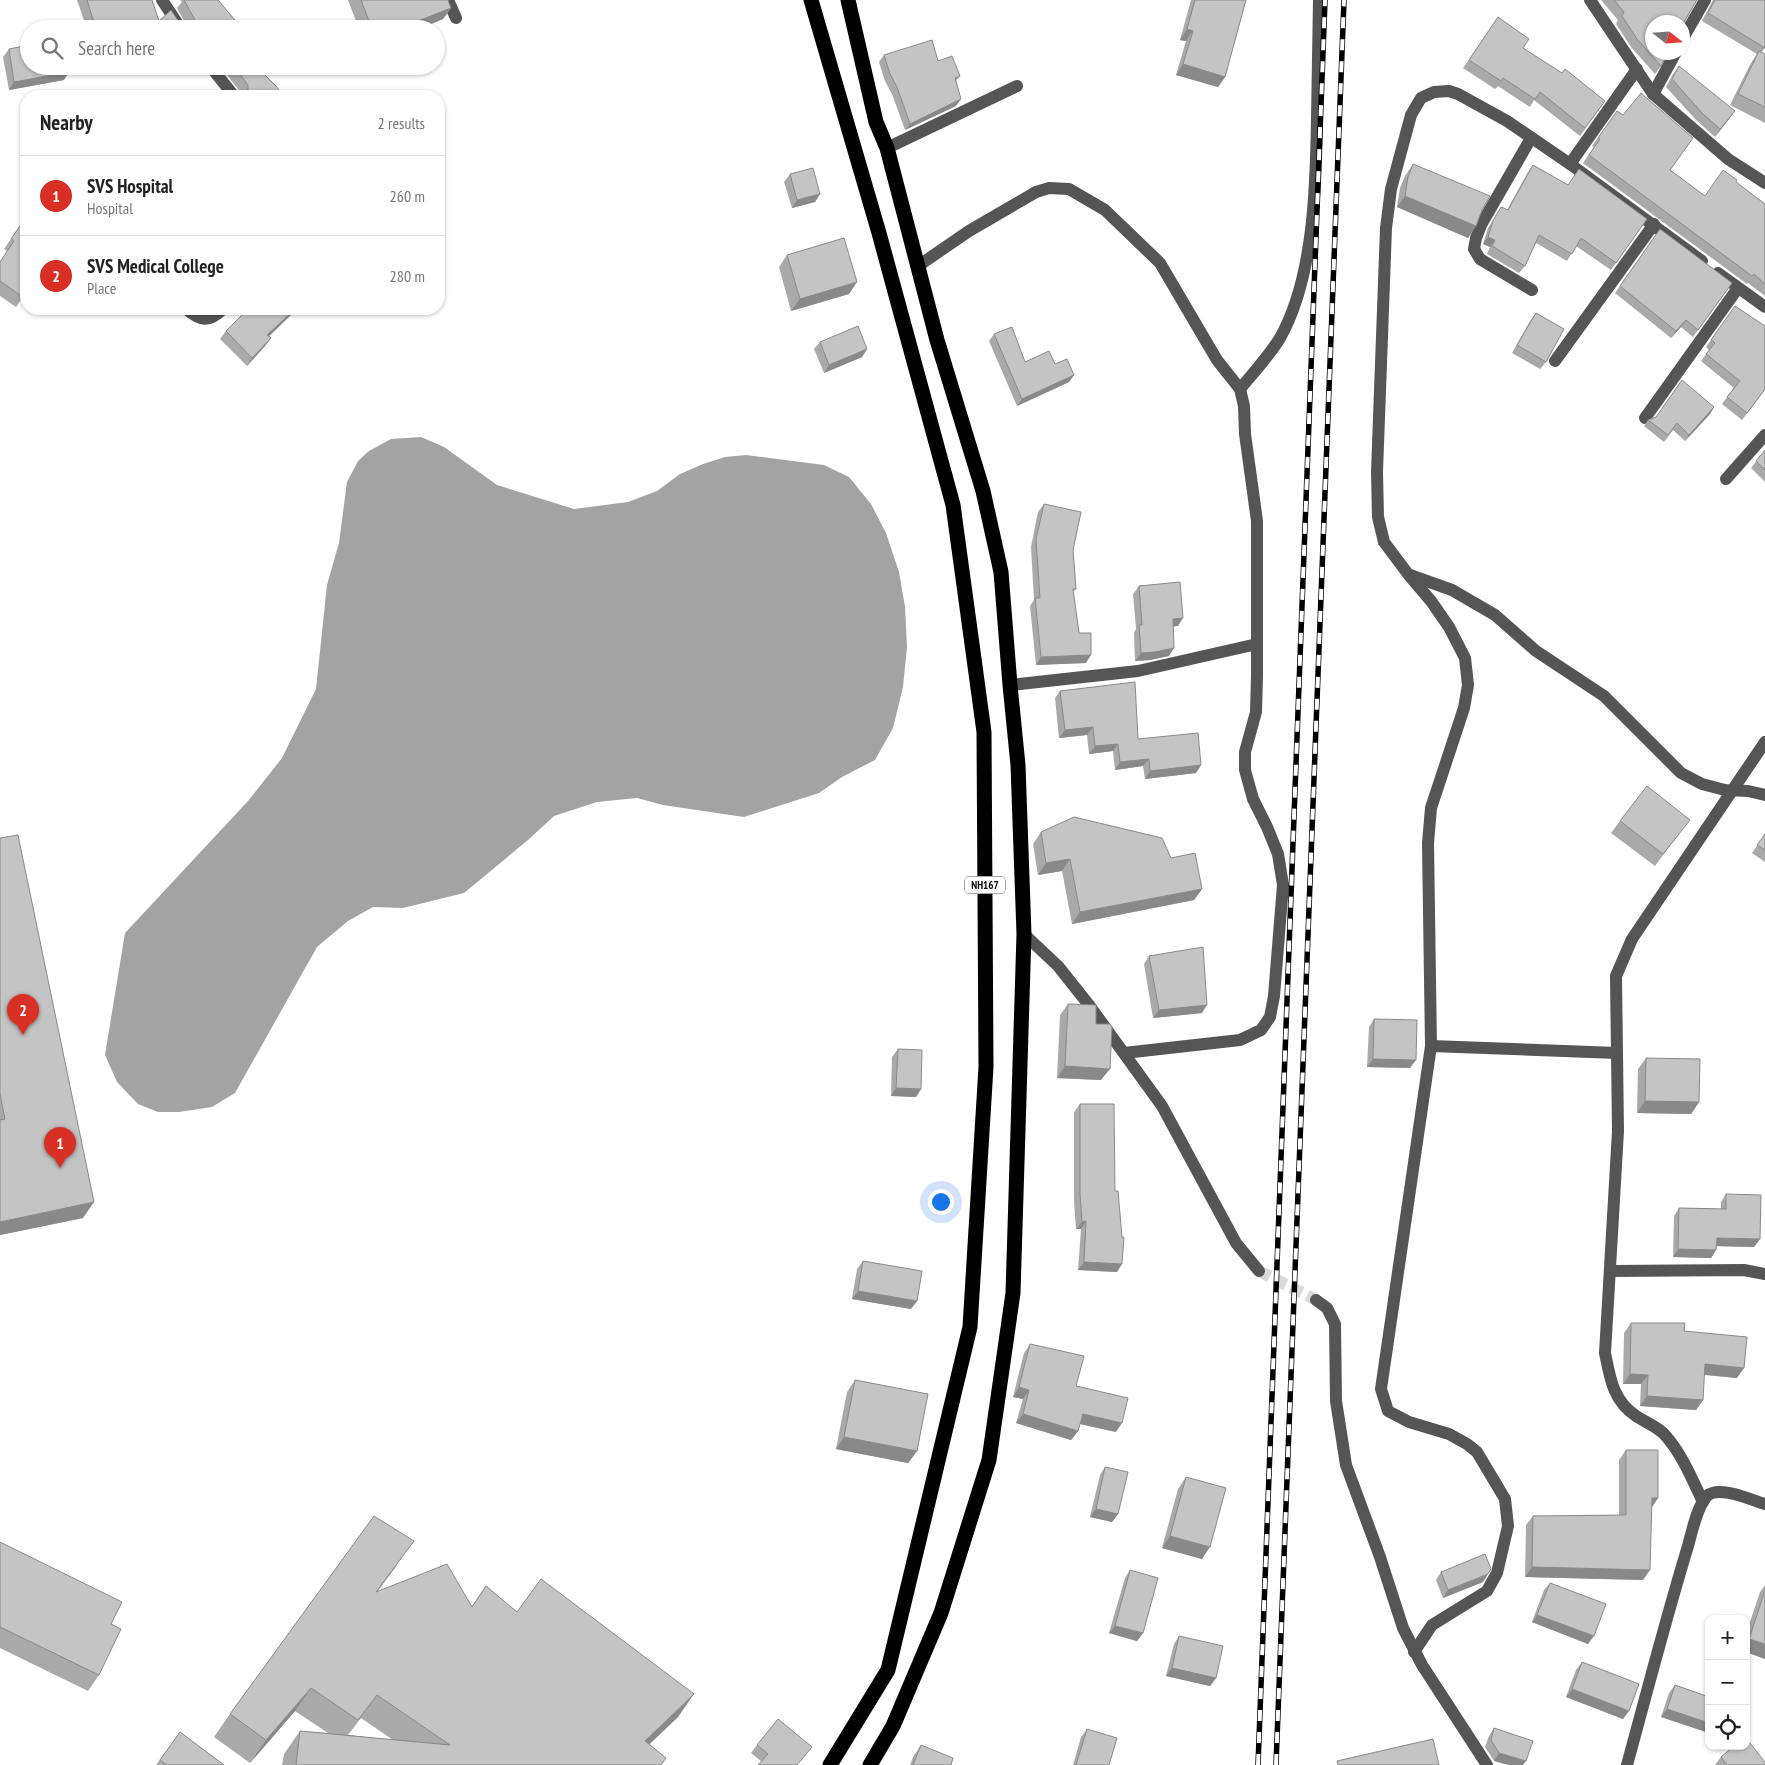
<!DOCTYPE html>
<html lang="en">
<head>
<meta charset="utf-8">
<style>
  body { margin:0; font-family:"PT Sans Narrow",sans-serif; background:#f6f6f6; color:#222 }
  .controls { position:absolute; right:15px; bottom:15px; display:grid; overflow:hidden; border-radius:10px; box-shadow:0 1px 4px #0004 }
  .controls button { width:45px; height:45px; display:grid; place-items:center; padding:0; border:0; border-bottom:1px solid #e0e0e0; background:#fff; color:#222; font:25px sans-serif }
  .compass { position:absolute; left:1645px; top:15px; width:45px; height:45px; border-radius:50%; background:#fff; box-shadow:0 1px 4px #0004; rotate:107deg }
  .you { position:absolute; left:940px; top:1201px; width:18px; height:18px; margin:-12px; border:4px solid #fff; border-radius:50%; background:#1a73e8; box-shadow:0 0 0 8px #1a73e833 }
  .badge { display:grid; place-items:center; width:32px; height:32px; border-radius:50%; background:#d93025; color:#fff; font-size:16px; font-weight:700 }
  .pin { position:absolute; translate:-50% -41px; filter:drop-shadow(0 1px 2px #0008) }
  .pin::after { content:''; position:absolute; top:26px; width:18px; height:15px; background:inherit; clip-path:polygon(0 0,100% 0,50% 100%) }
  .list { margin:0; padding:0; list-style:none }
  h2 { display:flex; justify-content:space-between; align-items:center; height:65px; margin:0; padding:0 20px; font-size:21px }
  h2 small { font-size:16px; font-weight:400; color:#767676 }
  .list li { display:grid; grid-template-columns:32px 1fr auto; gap:15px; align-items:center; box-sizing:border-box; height:80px; padding:0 20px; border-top:1px solid #e0e0e0 }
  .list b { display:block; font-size:19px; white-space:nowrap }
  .list p { margin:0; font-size:16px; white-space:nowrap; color:#767676 }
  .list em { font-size:16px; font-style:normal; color:#767676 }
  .icon { flex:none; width:28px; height:28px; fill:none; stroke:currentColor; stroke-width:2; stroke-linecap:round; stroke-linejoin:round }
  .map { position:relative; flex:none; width:1765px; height:1765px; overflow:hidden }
  .search { position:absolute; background:#fff; box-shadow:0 1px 4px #0004; left:20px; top:20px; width:425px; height:55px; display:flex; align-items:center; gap:12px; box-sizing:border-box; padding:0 18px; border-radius:28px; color:#767676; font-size:19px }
  .panel { position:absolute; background:#fff; box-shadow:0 1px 4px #0004; left:20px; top:90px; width:425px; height:225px; border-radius:20px }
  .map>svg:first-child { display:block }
</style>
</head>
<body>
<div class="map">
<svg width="1765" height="1765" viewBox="0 0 1765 1765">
  <rect width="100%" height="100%" fill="#fff"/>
  <path fill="#a3a3a3" d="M421,437l23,10 53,38 77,24 54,-7 29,-11 23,-17 23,-10 22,-7 21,-2 78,10 25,12 22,27 15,29 13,39 6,35 2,40 -4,40 -10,41 -18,32 -33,17 -23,16 -75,24 -81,-12 -26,-7 -40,4 -43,14 -26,24 -64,53 -61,15 -30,-1 -25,14 -31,26 -82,146 -23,14 -33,5h-21l-20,-8 -21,-22 -12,-27 20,-122 123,-132 34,-43 34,-69 11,-104 12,-42 8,-61 11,-21 11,-10 22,-12z"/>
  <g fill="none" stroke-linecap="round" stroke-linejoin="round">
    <path stroke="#d9d9d9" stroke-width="12" stroke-dasharray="12 6" stroke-linecap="butt" d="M1259,1271l57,29"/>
    <g stroke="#555" stroke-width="12">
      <path d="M162,0l19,29"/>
      <path d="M448,0l8,18"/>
      <path d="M1590,0l63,94 75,65 37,24"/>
      <path d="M1682,40l23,-40"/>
      <path d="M210,66l24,30"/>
      <path d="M1653,94l23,-42"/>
      <path d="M1531,138l-50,87 -5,13 -2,11 6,10 52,31"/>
      <path d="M887,148l130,-62"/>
      <path d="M1570,164l67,-95"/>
      <path d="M918,266l51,-35 67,-39 13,-4 20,1 36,21 55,53 57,97 23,29 4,17 1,28 12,87v155l-1,36 -11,40v18l8,29 14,28 11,27 5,31 -9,111 -4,21 -9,13 -21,10 -116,13"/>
      <path d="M1718,273l47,34"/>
      <path d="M186,309c14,12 23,14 37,0"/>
      <path d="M1555,361l99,-137"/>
      <path d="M1240,389c14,-17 29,-33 40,-51 34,-60 36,-152 37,-220 1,-39 1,-79 2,-118"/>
      <path d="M1645,418l93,-130"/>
      <path d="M1726,479l39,-44"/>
      <path d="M1410,575l42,15 43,25 41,36 68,45 77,77 21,11 23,6 23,1 17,4"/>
      <path d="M1010,685l128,-14 119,-27"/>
      <path d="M1024,934l34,32 31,39 73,101 74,137 23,28"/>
      <path d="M1431,1046l186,7"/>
      <path d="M1610,1271l134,-1 21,4"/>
      <path d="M1316,1300l11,8 8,16 1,77 10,64 34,92 23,71 19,37 65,100"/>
      <path d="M1703,1502c-11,-23 -21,-48 -38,-67 -7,-8 -20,-13 -29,-19 -23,-15 -26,-38 -31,-63l13,-222 -2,-155 16,-37 133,-197"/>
      <path d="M1414,1652l18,-27 55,-34 10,-18 11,-47 -3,-27 -28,-47 -10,-8 -18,-10 -40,-12 -21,-11 -7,-22 50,-343 -3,-203 3,-35 33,-100 4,-23 -3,-27 -16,-31 -18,-26 -23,-27 -24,-32 -6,-25 -1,-45 9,-244 5,-39 20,-74 10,-17 13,-6 15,-1 9,3 49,27 63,43 132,97"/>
      <path d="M1627,1765c20,-73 39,-147 61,-219 4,-14 9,-40 19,-50 12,-11 44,4 58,8"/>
    </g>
    <g stroke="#000" stroke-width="15">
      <path d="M811,0l68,233 74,272 31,227 2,335 -16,260 -82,343 -58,95"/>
      <path d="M848,0l28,122 11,26 50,192 46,151 18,81 9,113 8,80 6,169 -11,359 -24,167 -48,153 -48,113 -23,39"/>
    </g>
    <defs>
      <g id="rail">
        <path d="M1258,1765l67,-1765"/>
        <path d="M1276,1765l68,-1765"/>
      </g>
    </defs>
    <use href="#rail" stroke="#000" stroke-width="5.5"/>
    <use href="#rail" stroke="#fff" stroke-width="4" stroke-dasharray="11" stroke-linecap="butt"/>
  </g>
  <g fill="#a9a9a9" fill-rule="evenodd">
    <path d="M77,0h75l7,21 22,4 7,3 -11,-20 5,-6 -2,-2h38l22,26 -2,3h-151z"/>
    <path d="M348,0h100l3,8 -8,11 -24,10h-60z"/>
    <path d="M1191,0h55l-21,77 -7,10 -42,-12 10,-34 -6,-1z"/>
    <path d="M1601,0h96l-36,66 -6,8 -24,-27 -15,-23 2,-4z"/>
    <path d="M1713,0h52v48l-4,5 4,1v69l-35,-18 21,-42 6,-9 -55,-33z"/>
    <path d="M1498,17l25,31 82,53 -25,35 -46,-36 -4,7 -32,-21 -3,3 -32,-21z"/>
    <path d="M9,49l55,31 -55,10 -6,-33z"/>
    <path d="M884,55l54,6 22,15 -4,5v25l-51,24 -13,-36 -7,-13 -6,-19z"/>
    <path d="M100,66h25l-22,8z"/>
    <path d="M220,66h36l28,30h-53l3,-4 4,3 4,-1z"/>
    <path d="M1679,66l50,53 -14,18 -19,-17 -30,-33 7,-13z"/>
    <path d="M1617,111l53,59 35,26 31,-14 29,22v92l-17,-13 -1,1 -4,-3 -160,-118 11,-16 -2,-1z"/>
    <path d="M1413,164l69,46 -6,16 -8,12 -71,-31 3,-19 5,-12z"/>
    <path d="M1533,165l35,20 79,34 -36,51 -35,-24 -9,15 -31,-18 -11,23 -6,7 -32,-19 3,-7 -7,-3 5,-16 13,-21 6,3 21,-38z"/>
    <path d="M790,174l30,20 -5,8 -23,6 -8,-26z"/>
    <path d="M26,217v75l-10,15 -16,-11v-34l7,-11 -3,-2z"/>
    <path d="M1660,229l72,54 -39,54 -12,-10 -10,11 -56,-45z"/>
    <path d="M787,255l62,39 -58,17 -12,-44z"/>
    <path d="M1735,306l30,84 -23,30 -20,-16 12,-16 -33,-27 8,-11 -3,-3z"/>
    <path d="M248,309h49l-28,27 2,2 -6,8 -18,20 -27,-27 6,-8z"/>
    <path d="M1536,313l10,49 -6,7 -28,-16 18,-32z"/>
    <path d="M994,334l31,28 30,2 19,11 -5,7 -52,24 -28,-65z"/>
    <path d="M820,342l47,7 -5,8 -38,16 -10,-24z"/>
    <path d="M1714,407l-4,7 -25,27 -12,-11 -9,12 -20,-16 4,-6z"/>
    <path d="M1765,450v32l-14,-14z"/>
    <path d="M1044,504l29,46 3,39 -3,3 6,41 7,30 -50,2 -6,-59 4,-6 -3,-53 7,-35z"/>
    <path d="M1139,586l39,40h-5l-4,30 -19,4 -15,1 -1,-28 2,-4 -3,-35z"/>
    <path d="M1060,691l78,48 63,26 -5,8 -51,6 -2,-13 -28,4 -2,-19 -24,3 -2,-19 -28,3 -4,-40z"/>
    <path d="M1620,821l61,10 -26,35 -44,-33z"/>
    <path d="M1041,832l130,26 31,31 -8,11 -122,24 -10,-53 -24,4 -5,-31z"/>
    <path d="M1765,834v28l-13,-9z"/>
    <path d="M0,838l83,380 -83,17z"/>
    <path d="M1149,956l53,57 -49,5 -9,-54z"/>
    <path d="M1068,1004l28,20 5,56 -44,-2 3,-63z"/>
    <path d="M1374,1019l36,49 -43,-1 2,-40z"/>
    <path d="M898,1049l23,40 -5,8 -25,-1 1,-39z"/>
    <path d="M1646,1058l53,44 -8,12 -54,-1 1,-44z"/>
    <path d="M1080,1104l35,87 2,81 -39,-2 3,-41h-5l-2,-27v-90z"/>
    <path d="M1726,1194l34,45 -6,8 -37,-1 -1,4 -5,8 -38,-1 1,-41 5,-8 42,1v-7z"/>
    <path d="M863,1261l48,48 -59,-10 5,-30z"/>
    <path d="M1631,1323l53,8 53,47 -33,-3 -1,25 -7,10 -56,-4 1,-22h-18l1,-51z"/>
    <path d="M1030,1344l46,42 40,46 -36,-8 -2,7 -7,9 -55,-17 7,-24 -10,-2 11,-44z"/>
    <path d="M855,1380l62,71 -9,12 -72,-14 11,-57z"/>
    <path d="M1626,1450l32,48 -6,9 -9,73 -118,-3 1,-52 7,-9 86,-1v-55z"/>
    <path d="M1105,1467l13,47 -6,8 -22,-5 10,-42z"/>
    <path d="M1186,1477l16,82 -40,-11 16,-59z"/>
    <path d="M0,1542l111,82 -12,51 -11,16 -88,-43z"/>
    <path d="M398,1564l-21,28 95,14 14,-20 31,26 161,105 -29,27 13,21h-380l2,-11 16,-23 28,2 -33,-22 -45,52 -36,-26 16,-23zM361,1718l32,22 -45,-5z"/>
    <path d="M1130,1570l13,63 -6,8 -28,-8 16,-55z"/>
    <path d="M1441,1572l42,10 -40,16 -7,-18z"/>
    <path d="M1550,1583l38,61 -56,-22 12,-32z"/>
    <path d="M1765,1585v74l-19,-7v-18l14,-42z"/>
    <path d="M1179,1636l37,42 -6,8 -44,-10 8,-32z"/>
    <path d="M1582,1662l41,57 -57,-22 10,-27z"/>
    <path d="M1675,1685l34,12v36l-48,-16 8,-24z"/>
    <path d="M1494,1728l32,33h-32l-9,-14 4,-11z"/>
    <path d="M1087,1729l22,36h-36l8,-28z"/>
    <path d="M180,1732l44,33h-68z"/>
    <path d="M757,1745l50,10 -46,6 -10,-8z"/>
    <path d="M921,1745l30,20h-41l3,-8z"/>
    <path d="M1721,1757l44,8h-50z"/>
  </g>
  <g fill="#898989">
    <path d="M451,8l-8,11 -24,10h-21z"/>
    <path d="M1187,29l6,2 -7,10 -6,-1z"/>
    <path d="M1183,64l42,13 -7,10 -42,-12z"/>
    <path d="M108,66h17l-22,8z"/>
    <path d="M69,72l-5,8 -55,10 5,-8z"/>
    <path d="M961,99l-5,7 -51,24 5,-6z"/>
    <path d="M1735,111l-6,8 -14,18 5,-8z"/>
    <path d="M820,194l-5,8 -23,6 5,-8z"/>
    <path d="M1405,196l71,30 -8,12 -71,-31z"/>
    <path d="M1488,237l7,3 -5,7 -7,-3z"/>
    <path d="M857,282l-8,12 -58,17 9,-12z"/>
    <path d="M295,309h2l-35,34 5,-8z"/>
    <path d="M1686,320l-5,7 -10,11 5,-7z"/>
    <path d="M271,338l-6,8 -18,20 5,-8z"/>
    <path d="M867,349l-5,8 -38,16 5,-8z"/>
    <path d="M1074,375l-5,7 -52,24 5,-7z"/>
    <path d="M1714,407l-4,7 -25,27 4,-6z"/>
    <path d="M1183,618l-5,8 -11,1 6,-8z"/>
    <path d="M1174,648l-5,8 -19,4 -15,1 6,-8z"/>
    <path d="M1091,655l-5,8 -50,2 5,-8z"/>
    <path d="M1093,727l-6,8 -28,3 6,-8z"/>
    <path d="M1118,744l-5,7 -24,3 6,-8z"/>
    <path d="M1149,759l-6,7 -28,4 5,-8z"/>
    <path d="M1201,765l-5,8 -51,6 5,-8z"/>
    <path d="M1070,859l-8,12 -24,4 8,-12z"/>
    <path d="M1202,889l-8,11 -122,24 8,-12z"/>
    <path d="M1207,1005l-5,8 -49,5 6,-8z"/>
    <path d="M1373,1059l43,1 -6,8 -43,-1z"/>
    <path d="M1065,1066l45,3 -9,11 -44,-2z"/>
    <path d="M896,1088l25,1 -5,8 -25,-1z"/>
    <path d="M1645,1101l54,1 -8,12 -54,-1z"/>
    <path d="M94,1202l-11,16 -83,17v-13z"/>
    <path d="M1086,1221l-5,8h-5l6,-7z"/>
    <path d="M1717,1238l43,1 -6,8 -43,-1z"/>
    <path d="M1678,1249l38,1 -5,8 -38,-1z"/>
    <path d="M1084,1262l38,2 -5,8 -39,-2z"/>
    <path d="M858,1291l59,10 -6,8 -59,-10z"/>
    <path d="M1705,1364l39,4 -7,10 -39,-4z"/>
    <path d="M1630,1374l18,1 -7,9h-18z"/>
    <path d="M1019,1387l10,3 -6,9 -10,-2z"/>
    <path d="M1647,1396l56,4 -7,10 -56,-4z"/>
    <path d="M1023,1414l55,17 -7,9 -55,-17z"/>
    <path d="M1083,1414l39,9 -6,9 -40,-9z"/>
    <path d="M844,1437l73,14 -9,12 -72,-14z"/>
    <path d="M1652,1498h6l-7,10z"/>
    <path d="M1096,1509l22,5 -6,8 -22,-5z"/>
    <path d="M1170,1536l40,11 -8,12 -40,-11z"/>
    <path d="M1532,1567l118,3 -7,10 -118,-3z"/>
    <path d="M1488,1574l-5,8 -40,16 5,-8z"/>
    <path d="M1537,1615l57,21 -6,8 -56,-22z"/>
    <path d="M1115,1626l28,7 -6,8 -28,-8z"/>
    <path d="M1749,1639l16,5v15l-19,-7v-9z"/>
    <path d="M1172,1668l44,10 -6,8 -44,-10z"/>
    <path d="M311,1688l-16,23 -45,52 16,-23z"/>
    <path d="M1572,1689l57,22 -6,8 -57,-22z"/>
    <path d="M694,1694l-16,23 -49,47 16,-23z"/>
    <path d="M1667,1709l42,14v10l-48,-16z"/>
    <path d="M1499,1753l27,8 -3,4h-15l-14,-4z"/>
  </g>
  <g fill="#c4c4c4" stroke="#898989">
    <path d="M87,0h65l7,21 12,-11 10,15 7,3 4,-2 3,-6 -11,-20h34l22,26 -3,3h-141z"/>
    <path d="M361,0h87l3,8 -53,21h-26z"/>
    <path d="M1195,0h51l-21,77 -42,-13 10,-33 -6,-2z"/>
    <path d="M1614,0h83l-15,25v-3h-30v30h16l-7,14 -24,-27 -15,-23 2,-4z"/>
    <path d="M1715,0h50v48l-57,-35z"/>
    <path d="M1498,17l31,22 -6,9 39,25 3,-4 40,32 -20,27 -45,-36 -5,7 -32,-21 -2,3 -32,-21z"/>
    <path d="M932,40l6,21 14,-5 8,20 -5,2 6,21 -51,25 -13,-37 -7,-13 -6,-19z"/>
    <path d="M29,45v21h39l1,6 -55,10 -5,-33z"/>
    <path d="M1759,51l6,3v53l-27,-13z"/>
    <path d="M234,66h22l20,20 8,10h-46l-4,-4 4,3 7,-1 3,-4v-5z"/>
    <path d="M1679,66l56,45 -15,18 -18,-16 -30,-34z"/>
    <path d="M1641,93l52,45 -23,32 35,26 18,-26 14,10 -1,2 29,22v80l-11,-10 -2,2 -4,-3 -159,-118 11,-16 -2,-1 19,-27 6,4z"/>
    <path d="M1413,164l77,32 -8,14 -6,16 -71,-30 3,-19z"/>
    <path d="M1533,165l35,20 11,-16 68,50 -31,44 -35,-25 -9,16 -33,-19 -14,31 -33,-20 3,-6 -7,-3 5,-16 8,-14 7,3z"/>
    <path d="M813,168l7,26 -23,6 -7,-26z"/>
    <path d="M26,217v75l-3,5 -23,-16v-19l14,-21 -3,-2z"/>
    <path d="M1660,229l72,54 -34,47 -12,-10 -10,11 -56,-45z"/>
    <path d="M844,238l13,44 -57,17 -13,-44z"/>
    <path d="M1735,306l30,20v63l-18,24 -20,-16 13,-16 -34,-27 9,-11 -4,-3z"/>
    <path d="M248,309h47l-28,26 4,3 -19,20 -26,-27z"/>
    <path d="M1536,313l28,16 -18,33 -29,-17z"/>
    <path d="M858,326l9,23 -38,16 -9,-23z"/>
    <path d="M1012,327l13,35 24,-11 6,13 12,-5 7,16 -52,24 -28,-65z"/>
    <path d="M1682,380l32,27 -25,28 -12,-12 -9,12 -20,-15 8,-3z"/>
    <path d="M1765,450v20l-9,-9z"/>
    <path d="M1044,504l37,8 -8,38 3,39h-3l6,44h12v22l-50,2 -6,-59h5l-4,-59z"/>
    <path d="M1180,582l3,36 -10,1 1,29 -19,4 -14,1 -2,-28h3l-3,-39z"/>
    <path d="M1135,682l3,57 60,-6 3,32 -51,6 -1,-12 -29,3 -2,-18 -23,2 -2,-19 -28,3 -5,-39z"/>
    <path d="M1647,786l43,34 -27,34 -43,-33z"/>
    <path d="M1074,817l88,21 9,20 24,-5 7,36 -122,23 -10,-53 -24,4 -5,-31z"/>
    <path d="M1765,834v16l-8,-5z"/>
    <path d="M18,835l76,367 -94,20v-102l5,-1 -5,-25v-256z"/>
    <path d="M1203,947l4,58 -48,5 -10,-54z"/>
    <path d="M1068,1004l28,1v19h14l2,3 -2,42 -45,-3z"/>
    <path d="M1374,1019l43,1 -1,40 -43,-1z"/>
    <path d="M898,1049l24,1 -1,39 -25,-1z"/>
    <path d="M1646,1058l54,1 -1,43 -54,-1z"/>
    <path d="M1080,1104h34l1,87h3l4,46h2l-2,27 -38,-2 2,-41 -4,1 -2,-28z"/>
    <path d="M1726,1194l35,1 -1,44 -43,-1 -1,12 -38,-1 1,-41 47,1z"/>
    <path d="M863,1261l59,10 -5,30 -59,-10z"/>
    <path d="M1631,1323h54l-1,8 63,6 -3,31 -39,-4 -2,36 -56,-4 1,-21 -18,-1z"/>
    <path d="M1030,1344l54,12 -8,30 52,12 -6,25 -39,-9 -5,17 -55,-17 6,-24 -10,-3z"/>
    <path d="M855,1380l73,14 -11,57 -73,-14z"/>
    <path d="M1626,1450h32v48h-6l-2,72 -118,-3 1,-51 93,-1z"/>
    <path d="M1105,1467l23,5 -10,42 -22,-5z"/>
    <path d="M1186,1477l40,11 -16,59 -40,-11z"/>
    <path d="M374,1516l40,25 -38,51 71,-28 25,43 14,-21 31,26 24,-33 153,115 -49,47 21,17 -5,7h-365l4,-34 150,14 -73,-50 -19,25 -47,-32 -45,52 -36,-26z"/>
    <path d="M0,1542l122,60 -11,22 10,5 -22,46 -99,-48z"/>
    <path d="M1485,1554l6,15 -3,5 -40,16 -7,-18z"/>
    <path d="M1130,1570l28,8 -15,55 -28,-7z"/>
    <path d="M1550,1583l56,21 -12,32 -57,-21z"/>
    <path d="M1765,1590v54l-16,-5z"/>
    <path d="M1179,1636l44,10 -7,32 -44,-10z"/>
    <path d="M1582,1662l57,22 -10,27 -57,-22z"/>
    <path d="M1675,1685l34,12v26l-42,-14z"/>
    <path d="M778,1719l34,28 -15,18h-39l10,-11 -11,-9z"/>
    <path d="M1494,1728l39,13 -7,20 -27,-8 -8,-13z"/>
    <path d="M1087,1729l30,9 -8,27h-33z"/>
    <path d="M180,1732l44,33h-57l-7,-5z"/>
    <path d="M1746,1738l19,24v3h-38l-6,-8 13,-11h12z"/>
    <path d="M1433,1739l6,26h-101l-1,-4z"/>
    <path d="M921,1745l32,13 -2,7h-38z"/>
  </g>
  <g text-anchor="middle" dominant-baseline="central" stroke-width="4.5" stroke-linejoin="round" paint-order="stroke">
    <rect fill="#fff" stroke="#4c4c4c" stroke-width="1" x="965" y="876.5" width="40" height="17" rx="4"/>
    <g font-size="11" font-weight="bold" fill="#000">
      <text x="985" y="885">NH167</text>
    </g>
  </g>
</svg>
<div class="controls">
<button>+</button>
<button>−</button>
<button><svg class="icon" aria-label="locate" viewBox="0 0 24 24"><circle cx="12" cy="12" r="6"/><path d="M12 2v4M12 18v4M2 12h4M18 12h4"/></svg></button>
</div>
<svg class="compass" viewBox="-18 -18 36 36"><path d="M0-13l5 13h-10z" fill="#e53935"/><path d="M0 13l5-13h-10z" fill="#767676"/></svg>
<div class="you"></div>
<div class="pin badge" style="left:60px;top:1168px">1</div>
<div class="pin badge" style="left:23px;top:1035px">2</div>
<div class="search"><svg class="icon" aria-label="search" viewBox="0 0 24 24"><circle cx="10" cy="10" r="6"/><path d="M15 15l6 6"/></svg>Search here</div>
<section class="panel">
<h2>Nearby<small>2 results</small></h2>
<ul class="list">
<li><span class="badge">1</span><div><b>SVS Hospital</b><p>Hospital</p></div><em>260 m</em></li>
<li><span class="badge">2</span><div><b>SVS Medical College</b><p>Place</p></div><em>280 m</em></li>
</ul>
</section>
</div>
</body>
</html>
